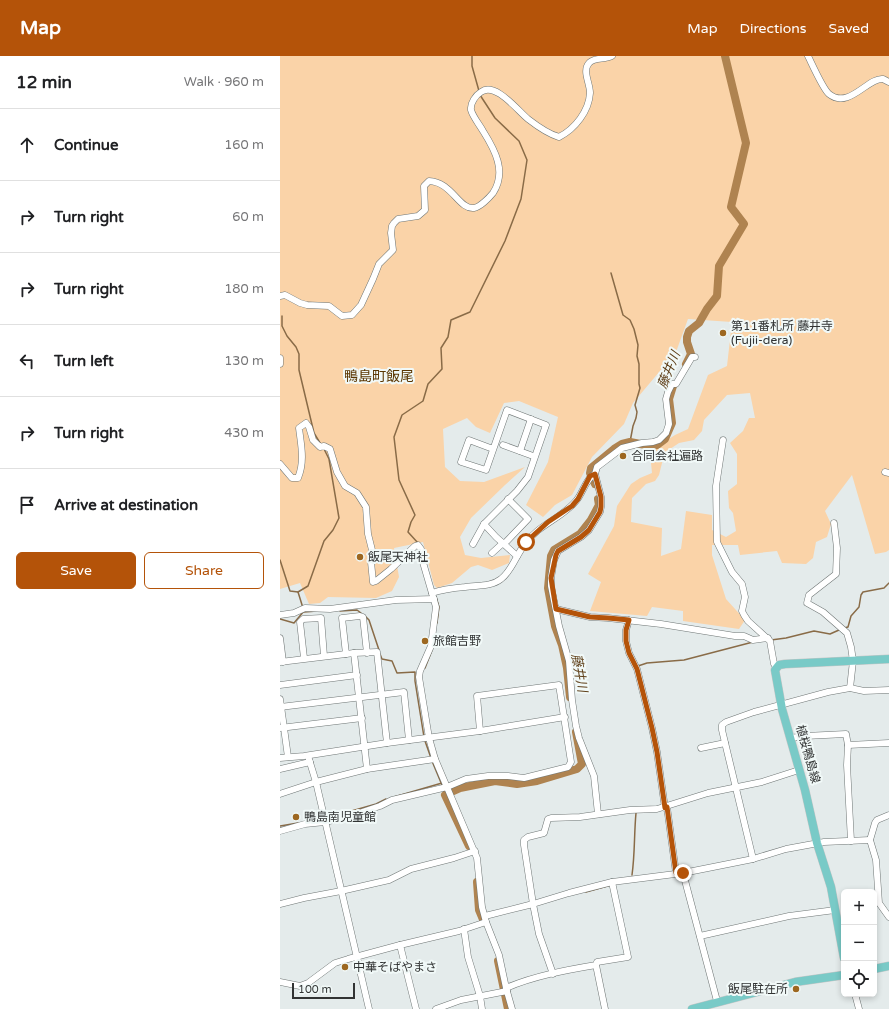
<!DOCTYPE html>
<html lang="en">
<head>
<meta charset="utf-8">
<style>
  body { margin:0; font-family:"Varela Round","Noto Sans JP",sans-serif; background:#f6f6f6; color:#202124 }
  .controls { position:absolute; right:12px; bottom:12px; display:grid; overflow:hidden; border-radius:6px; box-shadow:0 2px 6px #0003 }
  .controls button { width:36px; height:36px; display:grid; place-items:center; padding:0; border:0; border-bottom:1px solid #e0e0e0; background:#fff; color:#202124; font:20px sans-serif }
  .scale { position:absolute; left:12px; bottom:10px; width:63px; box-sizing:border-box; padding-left:4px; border:2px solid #313333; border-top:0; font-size:11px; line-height:14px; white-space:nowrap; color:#313333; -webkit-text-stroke:3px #f1f9f8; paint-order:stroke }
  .stop { position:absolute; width:12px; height:12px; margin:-9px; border:3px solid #b45309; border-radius:50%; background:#fff }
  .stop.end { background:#b45309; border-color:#fff; box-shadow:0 1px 4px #0008 }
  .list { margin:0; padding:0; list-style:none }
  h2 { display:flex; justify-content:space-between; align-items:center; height:52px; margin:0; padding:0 16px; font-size:17px }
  h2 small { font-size:13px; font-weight:400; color:#757577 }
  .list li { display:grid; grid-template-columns:26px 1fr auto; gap:12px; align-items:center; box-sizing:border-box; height:72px; padding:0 16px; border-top:1px solid #e0e0e0 }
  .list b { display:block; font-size:15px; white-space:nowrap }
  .list em { font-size:13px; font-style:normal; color:#757577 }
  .actions { display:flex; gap:8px; padding:12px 16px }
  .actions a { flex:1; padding:9px 0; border:1px solid #b45309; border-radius:6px; text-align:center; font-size:14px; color:#b45309 }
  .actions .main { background:#b45309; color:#fff }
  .icon { flex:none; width:22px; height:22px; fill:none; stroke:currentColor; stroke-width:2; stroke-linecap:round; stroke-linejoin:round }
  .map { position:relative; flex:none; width:609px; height:953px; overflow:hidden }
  header { display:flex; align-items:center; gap:24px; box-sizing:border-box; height:56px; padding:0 20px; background:#b45309; color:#fff }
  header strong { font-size:19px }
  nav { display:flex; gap:22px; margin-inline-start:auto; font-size:14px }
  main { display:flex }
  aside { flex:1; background:#fff }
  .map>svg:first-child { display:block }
</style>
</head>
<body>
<header>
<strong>Map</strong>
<nav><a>Map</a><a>Directions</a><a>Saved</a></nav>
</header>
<main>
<aside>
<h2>12 min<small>Walk · 960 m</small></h2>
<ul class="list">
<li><svg class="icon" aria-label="ahead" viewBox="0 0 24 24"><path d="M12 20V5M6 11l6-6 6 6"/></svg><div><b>Continue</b></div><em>160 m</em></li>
<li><svg class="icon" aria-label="right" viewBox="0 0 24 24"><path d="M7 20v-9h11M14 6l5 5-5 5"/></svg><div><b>Turn right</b></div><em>60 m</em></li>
<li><svg class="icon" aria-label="right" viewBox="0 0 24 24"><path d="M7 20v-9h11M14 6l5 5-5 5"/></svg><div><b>Turn right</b></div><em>180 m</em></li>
<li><svg class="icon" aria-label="left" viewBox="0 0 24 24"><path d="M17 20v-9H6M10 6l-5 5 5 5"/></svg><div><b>Turn left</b></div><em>130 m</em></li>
<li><svg class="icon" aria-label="right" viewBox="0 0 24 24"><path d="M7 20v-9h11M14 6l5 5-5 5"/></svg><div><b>Turn right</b></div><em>430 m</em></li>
<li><svg class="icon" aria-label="arrive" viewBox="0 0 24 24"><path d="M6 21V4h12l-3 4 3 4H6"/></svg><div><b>Arrive at destination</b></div></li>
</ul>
<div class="actions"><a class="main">Save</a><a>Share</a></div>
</aside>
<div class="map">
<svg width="609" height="953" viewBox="0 0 609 953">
  <rect width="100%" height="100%" fill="#e4ebeb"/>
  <path fill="#fad3a8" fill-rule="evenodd" d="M0,0h609v494l-3,2 -11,2 -23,-79 -27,36 6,13 -4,13 -11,5 -3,16 -7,6 -24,-1 -5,-12 -37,4 -2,-10h-26v10l14,44 19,21 -6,9 -56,-8v-10l-31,-4 -5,9 -57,-5 11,-29 -13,-8 26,-48 3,-20 14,-22 9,-6 12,-5 -1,-10 4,-15 20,-13 13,-6 20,-54 19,-9 5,-44 -44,-3 -12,33 -43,51 -9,21 -32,33 -20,38 -17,10 -12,12 -17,-12 22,-43 10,-45 -39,-16 -15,2 -14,30 -14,-6 -9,-9 -24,11 2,38 15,14 24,1 41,-15 -20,18 -34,33 -11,19 5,18 16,3 29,-3 -1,8 -17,7 -14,-5 -7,2 -19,16 -15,5 -3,-3 -11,-43 -29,6 5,29 -7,14 -16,7 -48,-1 -8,6 -11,1 -9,-21 -20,6zM470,337l5,25h-6l-6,13 -13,12 7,11v30l-9,7 1,17 4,5 3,18 -10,6 -14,-7v-15l-26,-4 -5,38 -20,7 1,-28 -31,-6 1,-24 14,-14 9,-3 4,-6 5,-20 6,-6 9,-6 15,-3 8,-9 2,-11 23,-25z"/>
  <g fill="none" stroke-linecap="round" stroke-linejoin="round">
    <g stroke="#896b47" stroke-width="1.5">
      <path d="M192,0v10l7,25"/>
      <path d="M331,217l12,42 7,5 4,9 4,16 -1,11 2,8v20l1,4 -5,17 2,7 -1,6 -3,8 -3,16"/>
      <path d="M2,260v10l5,10 9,11 3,7v16l15,63 6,10"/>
      <path d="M138,487l-10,-11 3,-10 4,-7 -16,-35 -5,-43 8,-22 21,-14 5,-17 14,-15 -1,-21 7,-11 3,-17 19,-8 35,-71 16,-42 6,-39 -8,-19 -24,-23 -15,-23"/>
      <path d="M0,504l10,31 8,1 5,16"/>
      <path d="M18,536l10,-6 16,-45 9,-11 6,-12 -10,-59 -5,-10"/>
      <path d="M156,541l3,10 -2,16"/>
      <path d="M60,555l17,-1 4,3"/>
      <path d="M24,556l13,-1"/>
      <path d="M86,561l3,3 10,30"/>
      <path d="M0,563l14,4 10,-12"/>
      <path d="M564,572l4,-1 3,-11 8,-9 2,-12 2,-3 21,-4 5,-5"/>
      <path d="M491,584l15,-2 28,-7 16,3 9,-4"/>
      <path d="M100,598l2,5 10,2 5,12 18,-1v9l9,56"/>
      <path d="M358,610l9,-3 37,-3 69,-18"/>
      <path d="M145,612l7,-18"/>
      <path d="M145,685l6,17"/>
      <path d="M152,705l10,24"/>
      <path d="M163,733l2,6"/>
      <path d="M114,741l48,-14"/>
      <path d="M47,762l49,-14 10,-5"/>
      <path d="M31,764l12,-2"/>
      <path d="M0,770l18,-3"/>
      <path d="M352,819c3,-21 2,-41 4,-62"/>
      <path d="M306,836l25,-7"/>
    </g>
    <g stroke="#af8350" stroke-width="8">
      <path d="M406,308l5,-10 -4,-12v-5l2,-6 10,-8 8,-14 10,-13 2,-30 25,-42 -13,-17 15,-64 -21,-87"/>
      <path d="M315,428l-5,-11 1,-5 23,-19 8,-5 8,-2 21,4 6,-1 8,-6 7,-16 -3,-24 4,-13"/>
      <path d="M290,641l-3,-29 -5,-23 -7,-19 -7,-38 3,-32 3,-6 26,-16 11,-14 8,-15 -1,-6"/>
      <path d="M171,736l9,-4 35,-7 22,3 20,-3 40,-12 5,-5 -6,-32"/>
      <path d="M167,738l-2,1 24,51"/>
      <path d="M197,826l2,28 5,12"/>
      <path d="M218,905l10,48"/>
    </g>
    <defs>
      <g id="minor">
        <path d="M528,0c4,8 15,33 21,38 20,16 39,-17 54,-15 2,1 4,2 6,3"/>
        <path d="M0,240l5,-1 15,8 7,2 22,1 13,10 10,-1 9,-10 12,-26 6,-15 14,-14 -2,-17 1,-7 2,-3 4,-4 20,-3 7,-6 -1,-24 5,-5c23,1 30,29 45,27 6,-1 15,-10 19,-15 14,-21 2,-43 -10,-62 -4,-7 -10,-14 -12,-21 -1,-7 5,-15 10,-18 14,-11 37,19 47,27 9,7 20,15 31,18 16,-8 30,-26 31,-44 0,-10 -8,-22 -1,-30 5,-6 16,-3 23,-7"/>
        <path d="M0,302v6"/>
        <path d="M443,384l-7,46 1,56 15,30 10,12 3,13 -3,14 2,4 4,6 22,20 4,23 3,3"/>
        <path d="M223,389l30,11"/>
        <path d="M240,395l11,-32"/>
        <path d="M0,408l12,14h6c7,-17 3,-33 1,-50l7,-5 3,4 4,13 7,7 4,-1 6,3 7,23 8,14 12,7 9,14 2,27 4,16 -1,12 2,20 3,-1 15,-12 24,-23 3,-1 3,4 1,10 14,48 -5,39 -11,25 -1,6 10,61 6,21 42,99 5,49 4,15 13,33 7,33 6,21"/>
        <path d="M605,416l4,1"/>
        <path d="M554,467l3,25 -1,26 -27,21 -2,8 16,9 24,21 4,14 2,14 -3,27"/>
        <path d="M204,468l12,13 21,19"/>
        <path d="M193,488l11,-20 33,-33 11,-14 18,-52 -39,-15 -21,60 -25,-8 8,-22 24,9"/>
        <path d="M224,488l24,-25 -20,-20"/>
        <path d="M212,497l11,-10"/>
        <path d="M152,537c11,-4 22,-5 33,-6 12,-2 26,0 36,-8 11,-8 15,-24 24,-35 13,-19 37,-26 51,-43 7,-8 10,-23 19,-27"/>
        <path d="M276,553l34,8 18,1 53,6 74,12h9l9,4 15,-2"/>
        <path d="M0,559l14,-2 11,-5 25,1 66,-9 38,-1"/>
        <path d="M349,564l-3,10v11l3,12 8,16 15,59 5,24 8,56"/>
        <path d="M0,582l3,24"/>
        <path d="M74,597l13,116"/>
        <path d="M66,598l-4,-36 18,-2 3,1 4,36"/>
        <path d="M24,602l-4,-36 3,-3 18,-1 3,38"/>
        <path d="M0,606l74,-9 23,-1 10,91"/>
        <path d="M0,629l77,-10"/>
        <path d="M0,643l8,58"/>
        <path d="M0,651l124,-15 5,48"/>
        <path d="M0,672l82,-10"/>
        <path d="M510,682l15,-2 41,-2 2,11 41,-2"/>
        <path d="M568,689l-1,20 4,76"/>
        <path d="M421,692l24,-5"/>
        <path d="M28,700l8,26 53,227"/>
        <path d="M0,702l24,-2 83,-13 93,-12 85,-14"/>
        <path d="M0,713l30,-7"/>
        <path d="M0,738l36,-12 51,-13 68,-10"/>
        <path d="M387,751l9,66"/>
        <path d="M318,758l-4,-38 -15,-38 -3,-12 -4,-26 -3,-39 -10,-35 -8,-40v-8l3,-18 4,-9 23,-14 8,-7 11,-18 1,-5v-10l-6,-23 2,-7 25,-19 20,-5 11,-1 6,-2 7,-7 3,-9 -3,-25 2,-7 4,-8h4l16,-27h3"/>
        <path d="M609,759l-12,5 -2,3 -5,17 6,20 3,43 10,14"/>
        <path d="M0,775l25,-7 20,-2 28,-7 27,-9 12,-6 55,-13 19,-8 22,-3h20l16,2 44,-11 3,-5 -12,-77 -82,11 3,35"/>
        <path d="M473,803l-31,-129v-5l4,-3 28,-10 74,-20 22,-4 14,3 25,-1"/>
        <path d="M403,817l34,128"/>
        <path d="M0,848l24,-6 37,-7 48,-11 22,-11 43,-11 21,-7"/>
        <path d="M205,860l48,-12 36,-11 43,-11 71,-9 70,-14 33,-10 38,-7 46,-2"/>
        <path d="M184,873l4,28 12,39 2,13"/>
        <path d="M420,880l89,-20 46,-6"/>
        <path d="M120,889l16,64"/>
        <path d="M316,909l9,44"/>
        <path d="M273,918l-14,-40 -6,-30 -9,-59v-5l4,-3 16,-4 4,-14 3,-1 29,-1 50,-7 27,-1 51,-16 54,-11 37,-12"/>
        <path d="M0,926l20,4 8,-3 27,-20 13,-4 52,-14 59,-14 27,-9"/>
        <path d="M226,932c28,-12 60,-18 90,-23l1,-3 31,-5 -16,-75"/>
        <path d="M575,938l4,15"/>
        <path d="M156,953l25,-9 46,-9"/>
      </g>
      <g id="major">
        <path d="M564,902l-13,-71 -14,-44 -12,-53 -23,-81 -7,-39 4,-5 6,-1 104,-5"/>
        <path d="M594,913l15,-3"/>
        <path d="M412,953l103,-27 49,-7"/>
      </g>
    </defs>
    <use href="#minor" stroke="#6f7675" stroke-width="7"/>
    <use href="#major" stroke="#c5c6c6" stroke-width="9"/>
    <use href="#minor" stroke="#fff" stroke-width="6"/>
    <use href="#major" stroke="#79cac7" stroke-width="8"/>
  </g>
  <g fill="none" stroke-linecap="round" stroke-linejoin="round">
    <path stroke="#b45309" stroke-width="5" d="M246,486l22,-20 24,-16 6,-7 12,-23 5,-2 6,23v10l-1,5 -11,18 -8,7 -23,14 -2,4 -5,23 5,31 34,8 18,1 21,2 -3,10v11l3,12 8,16 15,59 5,24 8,56 2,-1 9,66h7"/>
  </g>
  <g fill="#9d6720" stroke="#f1f9f8" stroke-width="1.5">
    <circle cx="443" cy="277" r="4"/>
    <circle cx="343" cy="400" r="4"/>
    <circle cx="80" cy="501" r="4"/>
    <circle cx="145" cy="585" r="4"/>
    <circle cx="16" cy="761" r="4"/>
    <circle cx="65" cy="911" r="4"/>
    <circle cx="516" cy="933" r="4"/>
  </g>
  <g text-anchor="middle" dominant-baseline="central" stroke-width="4" stroke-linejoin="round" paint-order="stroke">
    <g font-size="12" fill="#313333" stroke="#f1f9f8" text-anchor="start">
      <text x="451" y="270">第11番札所 藤井寺<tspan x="451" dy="14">(Fujii-dera)</tspan></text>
      <text x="351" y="400">合同会社遍路</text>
      <text x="88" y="501">飯尾天神社</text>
      <text x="153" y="585">旅館吉野</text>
      <text x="24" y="761">鴨島南児童館</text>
      <text x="73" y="911">中華そばやまさ</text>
      <text x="508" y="933" text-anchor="end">飯尾駐在所</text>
    </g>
    <g font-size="12" fill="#313333" stroke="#f1f9f8">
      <text transform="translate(528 698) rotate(74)">植桜鴨島線</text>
    </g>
    <g font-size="13" font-style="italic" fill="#5e3e17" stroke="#f1f9f8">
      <text transform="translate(389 314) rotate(-68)">藤井川</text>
      <text transform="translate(299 617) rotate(80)">藤井川</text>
    </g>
    <g font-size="14" fill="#5b3702" stroke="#f1f9f8">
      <text x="99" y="320">鴨島町飯尾</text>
    </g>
  </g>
</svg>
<div class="controls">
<button>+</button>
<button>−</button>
<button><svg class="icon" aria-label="locate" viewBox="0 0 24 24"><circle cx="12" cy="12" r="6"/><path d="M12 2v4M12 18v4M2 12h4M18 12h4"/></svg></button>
</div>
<div class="scale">100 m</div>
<div class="stop" style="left:246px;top:486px"></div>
<div class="stop end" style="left:403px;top:817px"></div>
</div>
</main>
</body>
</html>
